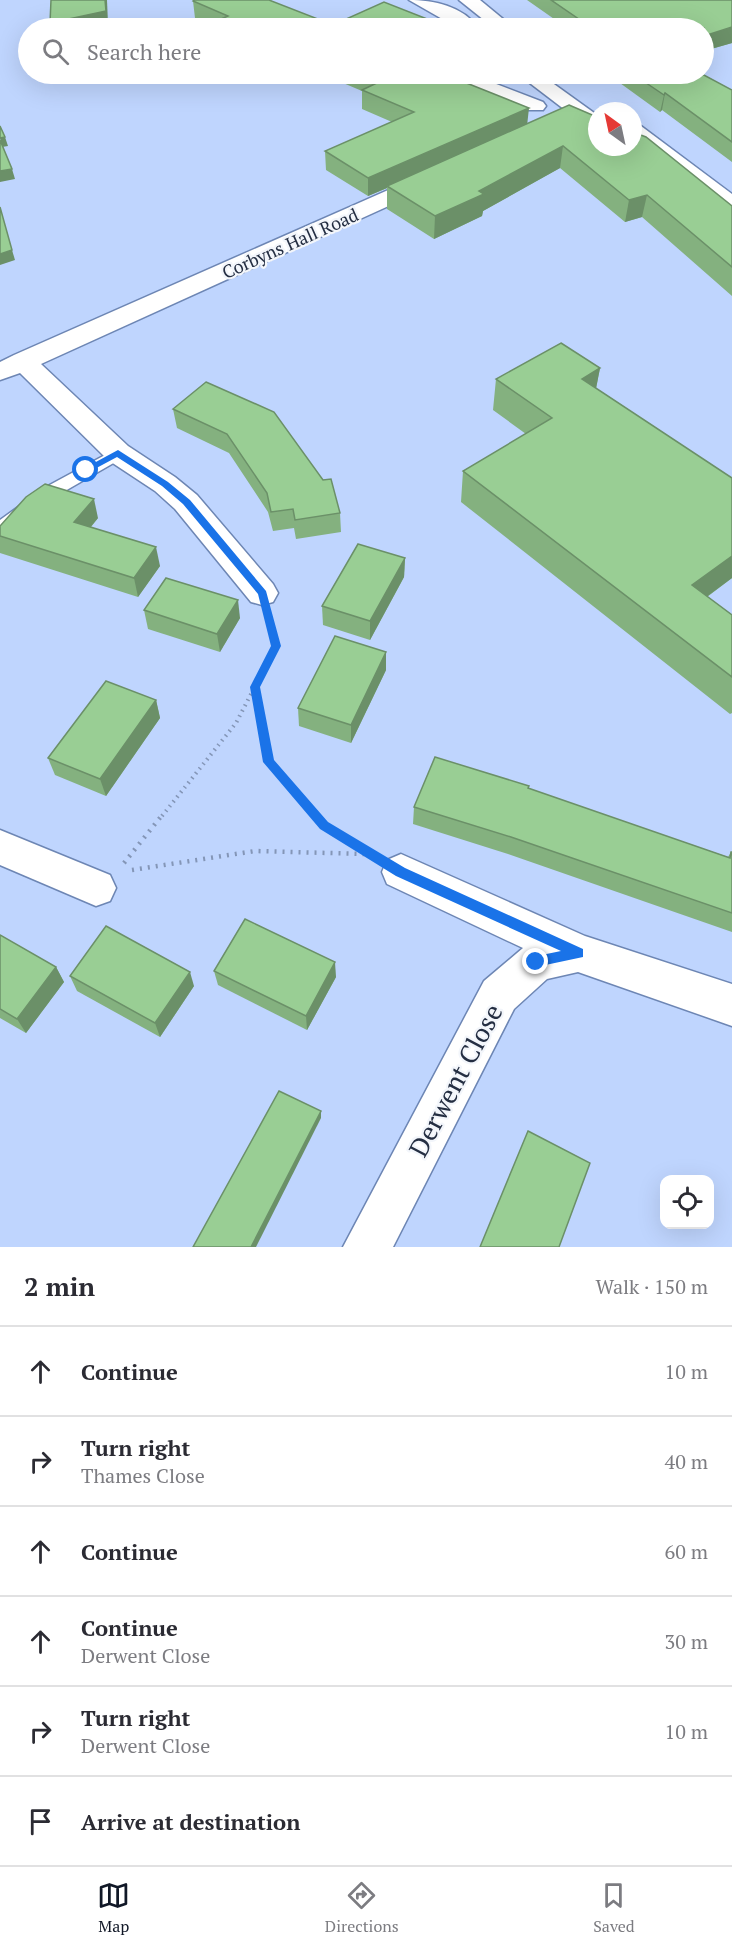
<!DOCTYPE html>
<html lang="en">
<head>
<meta charset="utf-8">
<style>
  body { margin:0; font-family:"PT Serif",serif; background:#f2f2f3; color:#2b2b33 }
  .controls { position:absolute; right:18px; bottom:18px; display:grid; overflow:hidden; border-radius:12px; box-shadow:0 6px 24px #0002 }
  .controls button { width:54px; height:54px; display:grid; place-items:center; padding:0; border:0; border-bottom:2px solid #e1e1e2; background:#fff; color:#2b2b33; font:30px sans-serif }
  .compass { position:absolute; left:588px; top:102px; width:54px; height:54px; border-radius:50%; background:#fff; box-shadow:0 6px 24px #0002; rotate:327deg }
  .stop { position:absolute; width:18px; height:18px; margin:-14px; border:4px solid #1a73e8; border-radius:50%; background:#fff }
  .stop.end { background:#1a73e8; border-color:#fff; box-shadow:0 2px 6px #0008 }
  .list { margin:0; padding:0; list-style:none }
  h2 { display:flex; justify-content:space-between; align-items:center; height:78px; margin:0; padding:0 24px; font-size:26px }
  h2 small { font-size:20px; font-weight:400; color:#7c7c81 }
  .list li { display:grid; grid-template-columns:39px 1fr auto; gap:18px; align-items:center; box-sizing:border-box; height:90px; padding:0 24px; border-top:2px solid #e1e1e2 }
  .list b { display:block; font-size:22px; white-space:nowrap }
  .list p { margin:0; font-size:20px; white-space:nowrap; color:#7c7c81 }
  .list em { font-size:20px; font-style:normal; color:#7c7c81 }
  .icon { flex:none; width:33px; height:33px; fill:none; stroke:currentColor; stroke-width:2; stroke-linecap:round; stroke-linejoin:round }
  .map { position:relative; flex:none; width:732px; height:1247px; overflow:hidden }
  .search { position:absolute; background:#fff; box-shadow:0 6px 24px #0002; left:18px; right:18px; top:18px; height:66px; display:flex; align-items:center; gap:15px; box-sizing:border-box; padding:0 21px; border-radius:33px; color:#7c7c81; font-size:22px }
  .sheet { height:618px; background:#fff }
  nav { display:flex; justify-content:space-around; align-items:center; box-sizing:border-box; height:84px; border-top:2px solid #e1e1e2; background:#fff; font-size:16px; color:#7c7c81 }
  nav a { display:grid; justify-items:center; gap:3px }
  nav .on { color:#111827 }
  .map>svg:first-child { display:block }
</style>
</head>
<body>
<div class="map">
<svg width="732" height="1247" viewBox="0 0 732 1247">
  <rect width="100%" height="100%" fill="#bfd5fe"/>
  <g fill="none" stroke-linecap="round" stroke-linejoin="round">
    <defs>
      <path id="service" d="M118,448l6,1 2,4 -2,4 -66,38 -58,40v-15l46,-33z"/>
      <g id="minor">
        <path d="M443,74h27l73,28 3,4 -3,4h-14l-83,-32z"/>
        <path d="M429,172l8,2 3,5 -3,5 -396,180 87,82 47,31 22,18 76,89 5,9 -5,9 -11,3 -11,-3 -76,-93 -20,-18 -47,-31 -88,-87 -20,7v-18l14,-7z"/>
        <path d="M0,830l110,45 6,13 -6,13 -14,5 -96,-41z"/>
        <path d="M401,854l184,82 147,48v42l-154,-54 -31,7 -33,30 -121,238h-50l141,-266 39,-33 -136,-64 -5,-12 5,-12z"/>
      </g>
      <g id="secondary">
        <path d="M409,0c24,0 54,6 69,28h-20z"/>
        <path d="M459,0h21l34,28h-20z"/>
        <path d="M518,74h22l57,41v16l-7,-2z"/>
        <path d="M633,125l8,1 91,68v18l-8,-2 -91,-69z"/>
      </g>
    </defs>
    <use href="#service" stroke="#6d86b4" stroke-width="3"/>
    <use href="#minor" stroke="#6d86b4" stroke-width="3"/>
    <use href="#secondary" stroke="#6d86b4" stroke-width="3"/>
    <g stroke="#8496b7" stroke-width="4" stroke-dasharray="1.5 4.5" stroke-linecap="butt">
      <path d="M255,687l14,75 46,54"/>
      <path d="M162,816l74,-93 40,-77 -5,-20"/>
    </g>
    <g stroke="#8496b7" stroke-width="4.5" stroke-dasharray="2 6" stroke-linecap="butt">
      <path d="M314,814l10,12 44,26"/>
      <path d="M124,863l39,-49"/>
      <path d="M132,870l123,-19 111,3"/>
    </g>
    <use href="#service" fill="#fff" fill-rule="evenodd"/>
    <use href="#minor" fill="#fff" fill-rule="evenodd"/>
    <use href="#secondary" fill="#fff" fill-rule="evenodd"/>
  </g>
  <g fill="#84b17f">
    <path d="M527,0h205v43l-28,8v-23h-137z"/>
    <path d="M193,1l140,24 117,3h-232l-23,-10z"/>
    <path d="M322,74h122l84,50 204,82v90l-90,-79 -17,5 -65,-54 -77,43 -1,5 -48,23 -47,-30v-21l-19,8 -42,-26 -1,-19 67,-29 -30,-13v-18z"/>
    <path d="M614,74h88l30,16v72l-70,-52 -2,2 -47,-34z"/>
    <path d="M600,368l-4,20 136,90v100l-25,19 25,18v98l-2,1 -269,-212 2,-31 63,-37 -33,-24 3,-31z"/>
    <path d="M206,382l134,131 1,19 -45,7 -2,-11 -21,3 -5,-19 -39,-59 -52,-25 -4,-19z"/>
    <path d="M98,518l-7,9 69,39 -22,31 -138,-44v-27z"/>
    <path d="M405,558l-1,19 -34,63 -47,-15 -1,-19z"/>
    <path d="M144,610l96,8 -20,34 -72,-23z"/>
    <path d="M386,652v18l-35,73 -52,-17 -1,-18z"/>
    <path d="M156,700l4,18 -54,78 -51,-21 -7,-17z"/>
    <path d="M528,789l200,68 3,-5h1v80l-224,-78 -95,-30 1,-17z"/>
    <path d="M0,935l56,32 8,15 -38,51 -26,-15z"/>
    <path d="M214,971l122,6 -29,53 -89,-45z"/>
    <path d="M70,976l124,10 -34,51 -83,-46z"/>
  </g>
  <g fill="#6b9068">
    <path d="M105,0h2l1,24 -19,4h-38l-1,-5z"/>
    <path d="M732,27v16l-28,8v-15z"/>
    <path d="M665,93l-3,17 -2,2 4,-17z"/>
    <path d="M529,108l-2,18 -140,60v2l-19,8v-18z"/>
    <path d="M5,137l3,9 -6,1 -2,-9z"/>
    <path d="M563,146l-3,22 -77,43 -1,5 -48,23 1,-23 44,-25z"/>
    <path d="M12,169l3,10 -15,3v-11z"/>
    <path d="M647,195l-5,22 -17,5 4,-22z"/>
    <path d="M12,250l3,10 -15,5v-11z"/>
    <path d="M600,368l-6,31 -12,-20z"/>
    <path d="M94,499l4,19 -19,23 -5,-19z"/>
    <path d="M156,547l4,19 -22,31 -4,-19z"/>
    <path d="M732,556v22l-50,37 10,-30z"/>
    <path d="M405,558l-1,19 -34,63v-19z"/>
    <path d="M238,600l2,18 -20,34 -3,-18z"/>
    <path d="M386,652v18l-35,73v-18z"/>
    <path d="M156,700l4,18 -54,78 -6,-17z"/>
    <path d="M335,962l1,15 -29,53 -1,-14z"/>
    <path d="M56,967l8,15 -38,51 -9,-14z"/>
    <path d="M190,972l4,14 -34,51 -5,-14z"/>
    <path d="M321,1111v7l-65,129h-5z"/>
  </g>
  <g fill="#99ce94" stroke="#6b9068" stroke-width="1.5">
    <path d="M51,0h54l1,11 -56,12z"/>
    <path d="M194,0h75l64,25 51,-23 66,26h-209l-22,-8 9,-4 -35,-15z"/>
    <path d="M551,0h181v27l-28,9v-8h-112z"/>
    <path d="M363,74h81l85,34 -161,70 -43,-27 89,-39 -52,-22 19,-9z"/>
    <path d="M633,74h69l30,16v52l-67,-49 -1,2z"/>
    <path d="M569,105l28,12v30h36v-15l13,5 86,69v61l-85,-72 -18,5 -66,-54 -84,45 5,3 -49,22 -48,-30z"/>
    <path d="M0,126l5,11 -5,1z"/>
    <path d="M0,140l12,29 -12,2z"/>
    <path d="M0,207l12,43 -12,4z"/>
    <path d="M561,343l39,25 -18,11 150,99v78l-40,29 40,30v62l-269,-206 89,-53 -56,-39z"/>
    <path d="M206,382l68,30 49,68 8,-1 9,34 -45,7 -2,-11 -22,3 -4,-19 -40,-59 -54,-25z"/>
    <path d="M45,484l49,15 -20,23 82,25 -22,31 -134,-42v-10l26,-29z"/>
    <path d="M358,544l47,14 -35,63 -48,-15z"/>
    <path d="M166,578l72,22 -21,34 -73,-24z"/>
    <path d="M335,636l51,16 -35,73 -53,-17z"/>
    <path d="M106,681l50,19 -56,79 -52,-21z"/>
    <path d="M435,757l94,29 -1,2 202,70 1,-6h1v61l-221,-76 -97,-30z"/>
    <path d="M245,919l90,43 -29,54 -92,-45z"/>
    <path d="M106,926l84,46 -35,51 -85,-47z"/>
    <path d="M0,935l56,32 -39,52 -17,-10z"/>
    <path d="M279,1091l42,20 -70,136h-58z"/>
    <path d="M528,1131l62,32 -31,84h-79z"/>
  </g>
  <path fill="#1a73e8" d="M118,450l50,32 22,18 76,91 15,55 -21,41 14,73 54,62 77,46 178,81v8l-47,10 -4,-1v-9l29,-6 -165,-75 -76,-47 -57,-67 -13,-75 21,-41 -13,-52 -75,-90 -21,-18 -45,-29 -28,15 -8,-2z"/>
  <g text-anchor="middle" dominant-baseline="central" stroke-width="4.5" stroke-linejoin="round" paint-order="stroke">
    <g font-size="18" fill="#242e42" stroke="#f3f6fb">
      <text transform="translate(290 243) rotate(-24)">Corbyns Hall Road</text>
    </g>
    <g font-size="26" fill="#242e42" stroke="#f3f6fb">
      <text transform="translate(455 1080) rotate(-62)">Derwent Close</text>
    </g>
  </g>
</svg>
<div class="controls">
<button><svg class="icon" aria-label="locate" viewBox="0 0 24 24"><circle cx="12" cy="12" r="6"/><path d="M12 2v4M12 18v4M2 12h4M18 12h4"/></svg></button>
</div>
<svg class="compass" viewBox="-18 -18 36 36"><path d="M0-13l5 13h-10z" fill="#e53935"/><path d="M0 13l5-13h-10z" fill="#7c7c81"/></svg>
<div class="stop" style="left:86px;top:470px"></div>
<div class="stop end" style="left:536px;top:962px"></div>
<div class="search"><svg class="icon" aria-label="search" viewBox="0 0 24 24"><circle cx="10" cy="10" r="6"/><path d="M15 15l6 6"/></svg>Search here</div>
</div>
<section class="sheet">
<h2>2 min<small>Walk · 150 m</small></h2>
<ul class="list">
<li><svg class="icon" aria-label="ahead" viewBox="0 0 24 24"><path d="M12 20V5M6 11l6-6 6 6"/></svg><div><b>Continue</b></div><em>10 m</em></li>
<li><svg class="icon" aria-label="right" viewBox="0 0 24 24"><path d="M7 20v-9h11M14 6l5 5-5 5"/></svg><div><b>Turn right</b><p>Thames Close</p></div><em>40 m</em></li>
<li><svg class="icon" aria-label="ahead" viewBox="0 0 24 24"><path d="M12 20V5M6 11l6-6 6 6"/></svg><div><b>Continue</b></div><em>60 m</em></li>
<li><svg class="icon" aria-label="ahead" viewBox="0 0 24 24"><path d="M12 20V5M6 11l6-6 6 6"/></svg><div><b>Continue</b><p>Derwent Close</p></div><em>30 m</em></li>
<li><svg class="icon" aria-label="right" viewBox="0 0 24 24"><path d="M7 20v-9h11M14 6l5 5-5 5"/></svg><div><b>Turn right</b><p>Derwent Close</p></div><em>10 m</em></li>
<li><svg class="icon" aria-label="arrive" viewBox="0 0 24 24"><path d="M6 21V4h12l-3 4 3 4H6"/></svg><div><b>Arrive at destination</b></div></li>
</ul>
</section>
<nav>
<a class="on"><svg class="icon" aria-label="map" viewBox="0 0 24 24"><path d="M3 6l6-2 6 2 6-2v14l-6 2-6-2-6 2zM9 4v14M15 6v14"/></svg>Map</a>
<a><svg class="icon" aria-label="directions" viewBox="0 0 24 24"><path d="M12 3l9 9-9 9-9-9zM9 14v-3h6M13 9l2 2-2 2"/></svg>Directions</a>
<a><svg class="icon" aria-label="saved" viewBox="0 0 24 24"><path d="M7 4h10v16l-5-4-5 4z"/></svg>Saved</a>
</nav>
</body>
</html>
